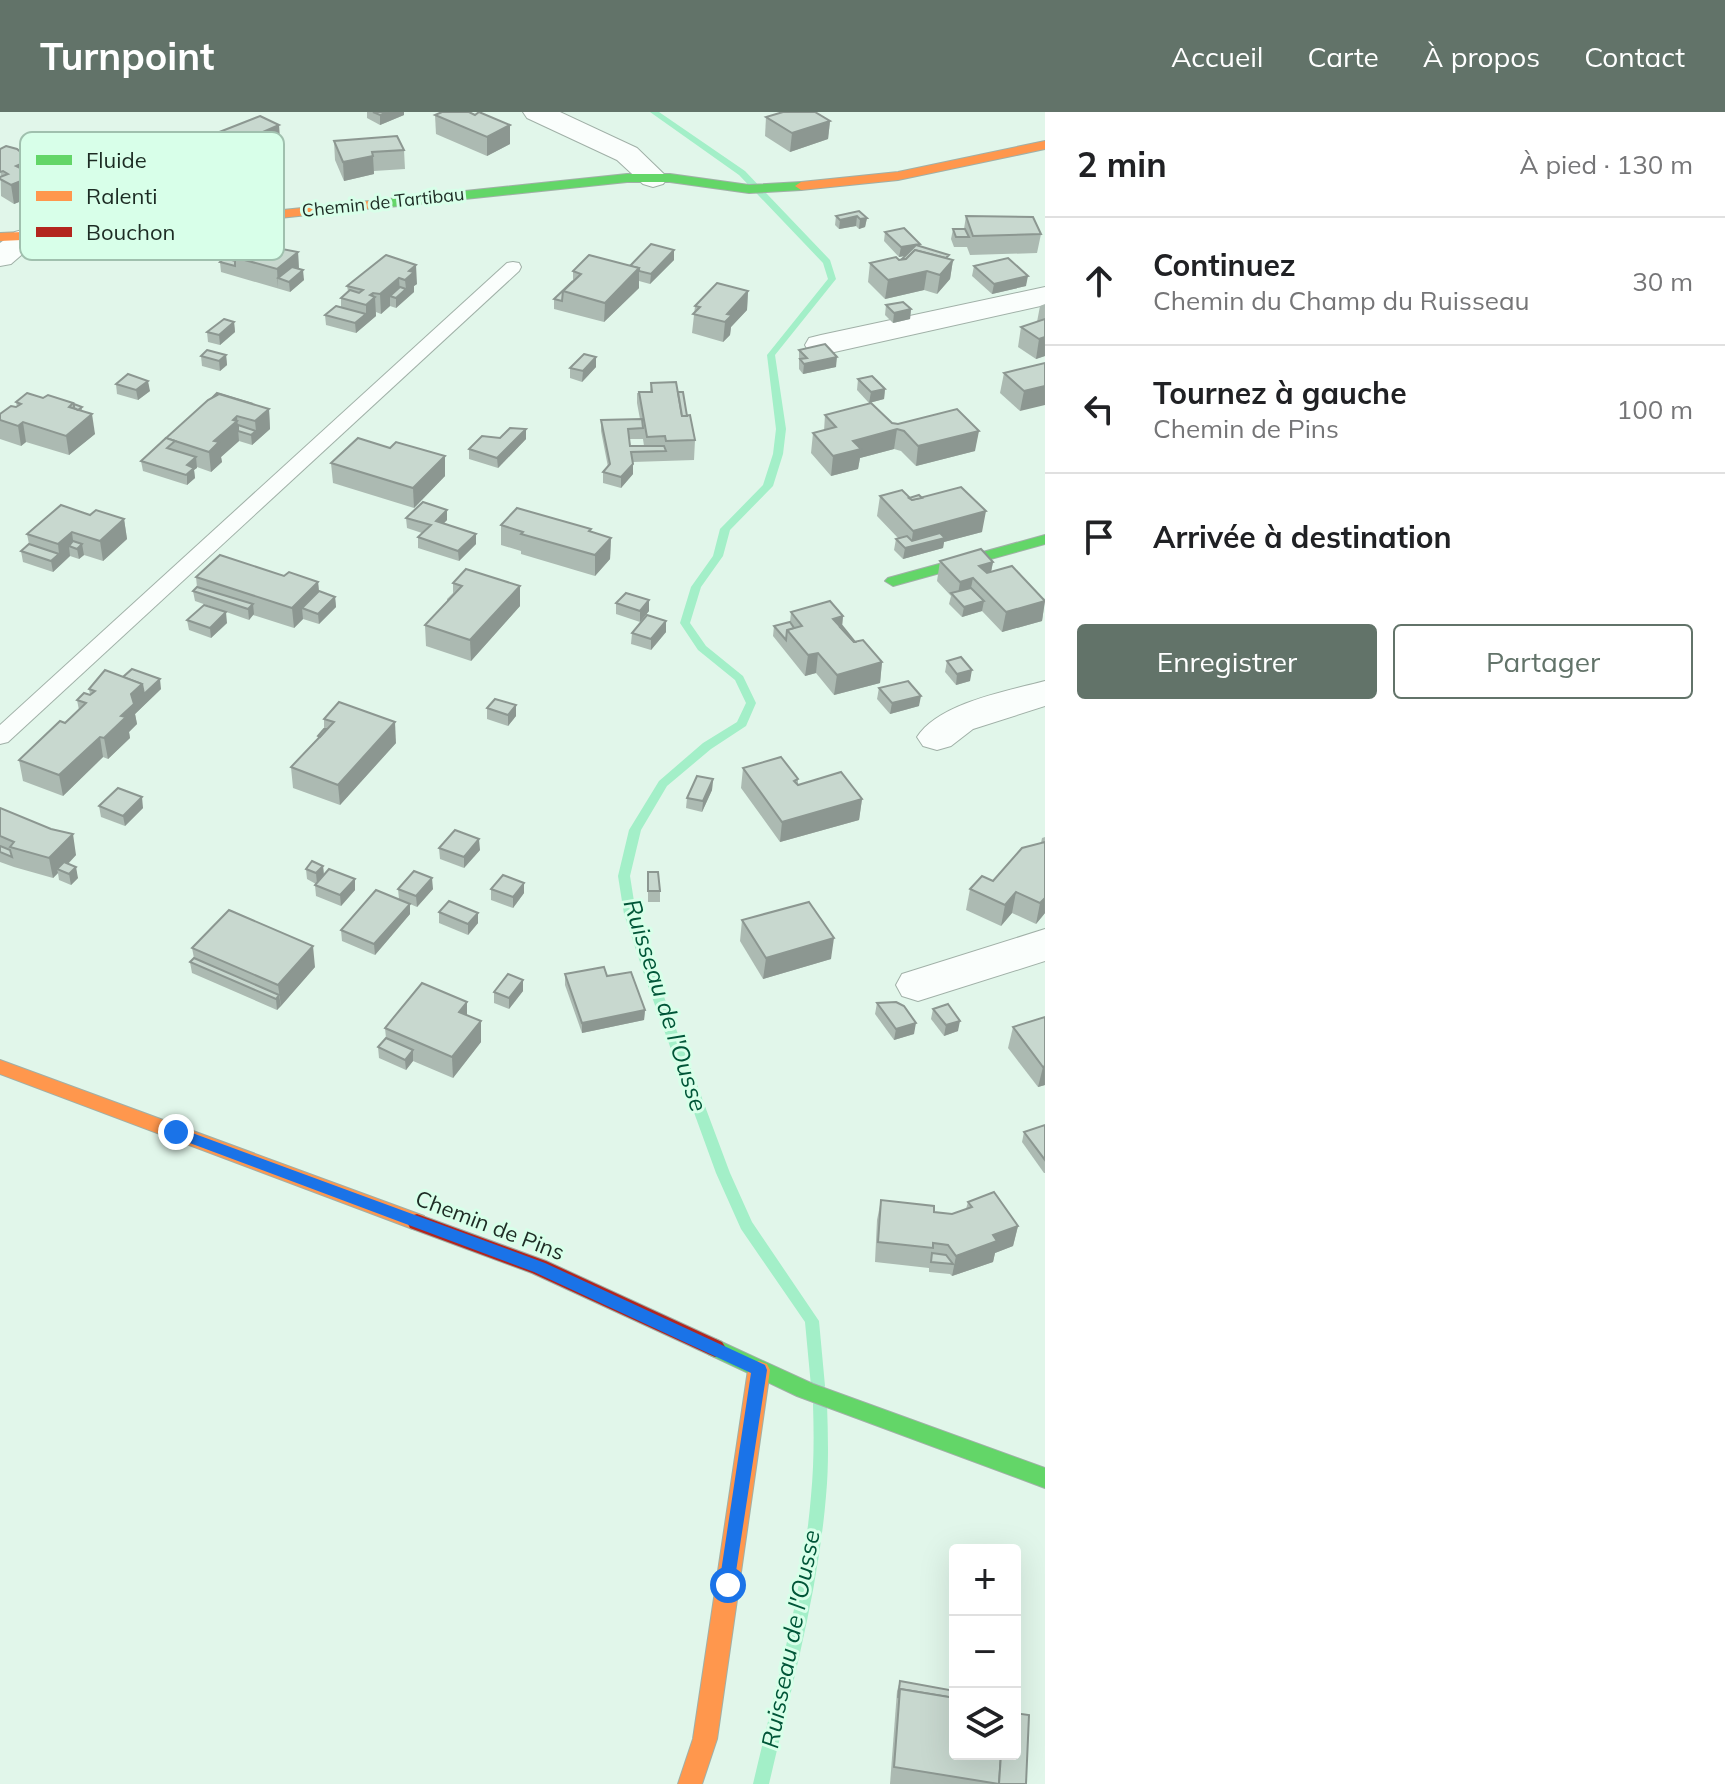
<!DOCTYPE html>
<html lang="fr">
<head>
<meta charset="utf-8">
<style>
  body { margin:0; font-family:Mulish,sans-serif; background:#f6f6f6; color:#202124 }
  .controls { position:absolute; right:24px; bottom:24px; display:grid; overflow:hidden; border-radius:8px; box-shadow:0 8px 32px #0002 }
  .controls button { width:72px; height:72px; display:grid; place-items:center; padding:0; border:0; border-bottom:2px solid #e0e0e0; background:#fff; color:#202124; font:40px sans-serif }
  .stop { position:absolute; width:24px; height:24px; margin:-18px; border:6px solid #1a73e8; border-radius:50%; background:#fff }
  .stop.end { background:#1a73e8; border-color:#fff; box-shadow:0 2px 8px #0008 }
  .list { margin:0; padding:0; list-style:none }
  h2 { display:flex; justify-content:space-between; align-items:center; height:104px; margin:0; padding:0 32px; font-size:34px }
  h2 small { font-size:26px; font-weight:400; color:#757577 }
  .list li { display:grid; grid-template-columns:52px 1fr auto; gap:24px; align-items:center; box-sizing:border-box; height:128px; padding:0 32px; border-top:2px solid #e0e0e0 }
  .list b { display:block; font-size:30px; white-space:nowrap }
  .list p { margin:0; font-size:26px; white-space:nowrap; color:#757577 }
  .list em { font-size:26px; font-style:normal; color:#757577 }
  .actions { display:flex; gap:16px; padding:24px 32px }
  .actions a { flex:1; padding:18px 0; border:2px solid #627369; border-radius:8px; text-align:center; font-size:28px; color:#627369 }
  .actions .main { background:#627369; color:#fff }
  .icon { flex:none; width:44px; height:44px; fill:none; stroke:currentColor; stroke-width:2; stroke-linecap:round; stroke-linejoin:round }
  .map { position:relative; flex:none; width:1045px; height:1672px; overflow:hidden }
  header { display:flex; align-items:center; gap:48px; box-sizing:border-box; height:112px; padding:0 40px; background:#627369; color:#fff }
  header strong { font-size:38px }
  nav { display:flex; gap:44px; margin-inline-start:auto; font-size:28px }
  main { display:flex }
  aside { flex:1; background:#fff }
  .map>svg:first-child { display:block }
</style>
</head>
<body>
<header>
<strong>Turnpoint</strong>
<nav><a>Accueil</a><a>Carte</a><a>À propos</a><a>Contact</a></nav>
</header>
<main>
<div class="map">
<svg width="1045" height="1672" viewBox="0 0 1045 1672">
  <rect width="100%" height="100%" fill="#e1f6ea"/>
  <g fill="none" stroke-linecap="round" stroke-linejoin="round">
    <g fill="#a3efc8" fill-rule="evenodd">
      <path d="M650,0h9l86,59 85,89 6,19 -61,76 11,74 -3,25 -10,32 -43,44 -7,26 -22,31 -11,36 16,23 37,30 13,27 -10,23 -35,23 -44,37 -26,44 -11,46 6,38 24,72 70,187 22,49 67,99 6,65 -2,4 -5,2 -5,-2 -2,-4 -6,-64 -64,-93 -25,-56 -68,-187 -24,-72 -6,-38 11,-46 30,-49 44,-38 34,-21 9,-19 -11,-23 -37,-30 -18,-27 11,-36 22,-31 7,-27 43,-44 10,-31 3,-25 -9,-74 61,-76 -5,-16 -84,-88z"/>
      <path d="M820,1286l5,2 2,4c1,31 2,61 -1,92 -8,97 -35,193 -57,288h-16c22,-95 50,-191 58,-288 3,-31 3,-61 2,-92l2,-4z"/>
    </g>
    <defs>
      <path id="lane" d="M513,150l6,1 2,4 -2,4 -511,471 -8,2v-19l507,-462z"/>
      <g id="street">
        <path d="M523,0h37l77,36 31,30 -5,6 -10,3 -10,-3 -26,-24 -90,-42z"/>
        <path d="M26,117l11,3 4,6 -30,26 -11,2v-23l15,-11z"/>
        <path d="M1045,175v18l-224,50 -12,-3 -4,-7 4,-7 12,-3z"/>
        <path d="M1045,569v25l-72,23 -22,17 -14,4 -14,-4 -6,-9c22,-34 90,-46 128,-56z"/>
        <path d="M1045,817v32l-127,40 -16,-5 -6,-11 6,-11z"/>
      </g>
      <g id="fast">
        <path d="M627,62h43l79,11 52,-3 6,4 -6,4 -52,3 -79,-11h-43l-248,26 -6,-4 6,-4z"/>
        <path d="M1045,423v9l-152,42 -8,-5 3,-3z"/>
        <path d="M715,1227l98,45 232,84v20l-248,-92 -89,-42 -4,-6 4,-6z"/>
      </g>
      <g id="slow">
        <path d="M1045,29v8l-147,31 -97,10 -6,-4 6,-4 97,-10z"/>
        <path d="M379,88l6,4 -2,3 -274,29 -109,5v-8l109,-5z"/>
        <path d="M0,948l424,156 3,6 -3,6 -7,2 -7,-2 -410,-154z"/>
        <path d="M759,1249l8,3 3,6 -53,369 -15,45h-24l15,-45 55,-369 3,-6z"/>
      </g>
      <path id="jam" d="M417,1102l129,47 176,81 4,6 -4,6 -7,3 -7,-3 -176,-81 -122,-45 -3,-6 3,-6z"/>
    </defs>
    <use href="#lane" stroke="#a0b0a7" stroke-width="2"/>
    <use href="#street" stroke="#a0b0a7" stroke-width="2"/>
    <use href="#fast" stroke="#a0b0a7" stroke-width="2"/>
    <use href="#slow" stroke="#a0b0a7" stroke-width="2"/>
    <use href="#jam" stroke="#a0b0a7" stroke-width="2"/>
    <use href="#lane" fill="#fafefc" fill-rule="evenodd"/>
    <use href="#street" fill="#fafefc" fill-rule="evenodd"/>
    <use href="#fast" fill="#63d668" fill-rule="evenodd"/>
    <use href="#slow" fill="#ff974d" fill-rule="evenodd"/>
    <use href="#jam" fill="#b3261e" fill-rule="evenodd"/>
  </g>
  <g fill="#acbab2" fill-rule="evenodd">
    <path d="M367,0h37v3l-24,10 -13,-7z"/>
    <path d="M435,3l75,10v19l-23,12 -51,-22z"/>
    <path d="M766,5l64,4 -2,18 -38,13 -25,-16z"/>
    <path d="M279,13l1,19 -37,16v5l-17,7 -25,-14 -2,-18z"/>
    <path d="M334,29l70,9 1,19 -31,2v3l-30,7 -9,-21z"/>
    <path d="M0,37l39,20 13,25 -8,3v2l-13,5 -7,-4 -10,4 -13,-8z"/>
    <path d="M859,99l8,7 -2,9 -6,2 -3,-3 -17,3 -4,-4 1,-9z"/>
    <path d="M966,104l75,18 -4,19 -67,2 -3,-8h-13l-3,-8 2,-10h11z"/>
    <path d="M885,120l35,12v2l33,14 -3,19 -13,15 -13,-4 -39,9 -17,-17 2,-19 29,-3 6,-4 -6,1 -15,-16z"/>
    <path d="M264,133l34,7 1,17 5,11 -14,12 -69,-20 -1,-10 5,-4 -1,-9z"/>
    <path d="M386,143l31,29 -3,2v6l-18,16 -6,-2 -9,8 -5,-2v4l-20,17 -30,-8 -1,-10 16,-8v-9l7,-7 -1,-5z"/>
    <path d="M674,148l-24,24 -11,-3v7l-35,34 -50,-13v-10l19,-18v-10z"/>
    <path d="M974,154l52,20 -34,8 -20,-18z"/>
    <path d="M748,179l-1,19 -16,17 -1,8 -7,7 -31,-9 3,-27z"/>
    <path d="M1045,192v52l-9,3 -18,-12 3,-20 16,-5 3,-16z"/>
    <path d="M886,193l25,4 -1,10 -17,4 -8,-8z"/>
    <path d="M234,210l1,10 -15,13 -12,-3 -1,-10z"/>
    <path d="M799,238l37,17 -33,7 -4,-5z"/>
    <path d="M226,243l1,10 -7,6 -18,-5 -1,-10z"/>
    <path d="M1045,251l-25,48 -20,-18 4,-20z"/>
    <path d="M596,255l-14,15 -12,-4v-10z"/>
    <path d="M858,267l27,10 -1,10 -15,4 -12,-13z"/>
    <path d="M651,271l27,9 9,24 8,24 -1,20 -61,2v12l-12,14 -18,-5v-11l5,-5 -7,-36v-11l39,-1 -3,-16v-10l13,-1zM629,327h14l1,7h-14z"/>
    <path d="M116,272l34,7 -12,9 -21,-6z"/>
    <path d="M43,286l30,5 1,1 8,3v4l13,23 -26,21 -43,-13 -5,4 -21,-7v-25l17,-7 -1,-5z"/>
    <path d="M208,288l61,9 1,20 -18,16 -13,-4 -18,16 1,5 -11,10 -14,-5 -3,3 1,8 -8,7 -44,-14 -2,-10z"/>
    <path d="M825,303l67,8 83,28 -59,15 -15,-15 -7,-2 -34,9 -2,11 -27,7 -20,-23 2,-20 11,-2z"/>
    <path d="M500,326l26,1 -28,29 -29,-9v-10z"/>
    <path d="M390,336l55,8v20l-31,32 -81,-25 -2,-20z"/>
    <path d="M880,384l42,2 60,34 -38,10 -1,6 -40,11 -9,-9 2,-11 2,-1 -21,-22z"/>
    <path d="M447,398v10l-3,3 32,21 -17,17 -41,-13v-11l4,-4 -15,-5 -1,-10z"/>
    <path d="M90,403l34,4 3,20 -24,22 -19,-6 -5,4 -9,-3 -17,16 -30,-10 -2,-11 8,-7 -2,-10z"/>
    <path d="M501,413l110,13 -1,21 -15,17 -74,-22v-3l-20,-6z"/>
    <path d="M940,449l53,1 -2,10 54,27 -3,22 -40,11 -20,-21 -20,6 -13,-13 2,-8 -14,-15z"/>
    <path d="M284,464l34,6 1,9 16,6 1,10 -17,17 -16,-5 -9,9 -41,-13 -4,5 -54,-19 -2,-10 4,-4 -1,-10z"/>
    <path d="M453,471l67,3v20l-49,55 -45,-15 -1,-21 22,-23v-3l6,-6z"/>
    <path d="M649,488v11l-9,11 -24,-8v-11z"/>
    <path d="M791,500l52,4 -1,10 13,16 27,20 -2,21 -46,12 -18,-22 -11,3 -32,-40 1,-10 16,-4z"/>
    <path d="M187,508l40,3 -16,15 -22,-8z"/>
    <path d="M666,509v11l-15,18 -20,-6 1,-11z"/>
    <path d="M947,549l23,20 -14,4 -11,-13z"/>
    <path d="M879,576l40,18 -29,8 -13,-15z"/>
    <path d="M89,577h72l-26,25 2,10 -8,8 1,6 -22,21 -5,-2 -40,39 -40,-15 -4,-21 46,-37 14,-13 -2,-10 13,-5z"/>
    <path d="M487,596l29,8 -8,10 -21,-7z"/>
    <path d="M324,607l72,24 -56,62 -47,-17 -2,-21 27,-28v-3l6,-7z"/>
    <path d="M743,656l55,11v6l64,14 -3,21 -79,22 -39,-54z"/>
    <path d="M713,667l-1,11 -10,22 -16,-4 1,-10z"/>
    <path d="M99,694l44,2 -18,18 -24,-9z"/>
    <path d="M0,696l76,47 -8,9 10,14 -7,7 -12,-5 -1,-7 -5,5 -39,-11 -14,-5z"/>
    <path d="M1045,725v76l-9,11 -24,-11 -11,13 -35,-16 4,-21 23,-8 48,-38 1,-5z"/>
    <path d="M439,736l41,2 -16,18 -24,-9z"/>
    <path d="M323,754l1,9 31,4v11l-14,16 -25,-10 -1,-11 1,-1 -9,-5 -1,-10z"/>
    <path d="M648,760l12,19v11h-12z"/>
    <path d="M398,777h35l-16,18 -7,-3v10l-35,41 -33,-14 -1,-11 58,-31z"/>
    <path d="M491,777l33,4 -11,15 -22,-8z"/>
    <path d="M439,800l39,1v10l-10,12 -29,-12z"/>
    <path d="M742,808l89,39 -68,20 -23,-38z"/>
    <path d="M192,836l123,19 -38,43 -85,-37 -2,-11 4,-4z"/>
    <path d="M565,862l42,2 38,34 -1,10 -62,13 -17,-48z"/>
    <path d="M523,879l-14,18 -15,-6v-11z"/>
    <path d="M467,890v13l14,6v21l-28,36 -40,-17 -7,9 -27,-12 -1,-11 8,-9 -1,-10z"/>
    <path d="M877,891l37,31 -20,6 -19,-26z"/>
    <path d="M933,897l25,22 -14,5 -13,-17z"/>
    <path d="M1045,905v68l-7,2 -30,-39 5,-21z"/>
    <path d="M1045,1013v48h-1l-22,-31 2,-10z"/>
    <path d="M881,1088l53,12 18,2 14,-5 2,-7 50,24 -5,20 -18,7 -2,9 -41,14 -2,-2 -21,-2v-4l-54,-6 2,-42z"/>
    <path d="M900,1569l126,103h-136l7,-93z"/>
  </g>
  <g fill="#8c9791">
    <path d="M388,0h16v3l-24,10v-10z"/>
    <path d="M830,9l-2,18 -38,13 2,-19z"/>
    <path d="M279,13l1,19 -37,16v5l-17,7 -1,-10 -5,-2 -1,-9z"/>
    <path d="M510,13v19l-23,12v-19z"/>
    <path d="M373,44l1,18 -30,7 -1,-19z"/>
    <path d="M15,48h15l1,9 8,-2 1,9 -1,3 10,-4 3,19 -8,3v2l-13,5 -3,-18 -7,-5 3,19 -10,4 -3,-19z"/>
    <path d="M274,79l1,9 -13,2 -1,-10z"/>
    <path d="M857,104l-1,10 -17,3 1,-9z"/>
    <path d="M867,106l-2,9 -6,2 1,-10z"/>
    <path d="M920,132l-1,9 -20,4 2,-10z"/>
    <path d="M674,138v10l-24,24 1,-10z"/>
    <path d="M298,140l1,19 -21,7v10l-1,-19z"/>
    <path d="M953,148l-3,19 -13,15 3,-19z"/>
    <path d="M416,153l1,19 -3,2v6l-18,16v-10l-6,-2v10l-9,8 -1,-20 19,-16 1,16 6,-5 -1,-9 4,-9z"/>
    <path d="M639,156v20l-35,34 1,-19z"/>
    <path d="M303,158l1,10 -14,12 -1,-10z"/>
    <path d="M927,159l-3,19 -39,9 3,-19z"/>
    <path d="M1028,164l-2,10 -34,8 2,-10z"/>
    <path d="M748,179l-1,19 -16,17 -1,8 -7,7 2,-20 2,-8z"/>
    <path d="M373,181l1,5 1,-1 1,19 -20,17 -1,-10 11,-9v-9l4,-10z"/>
    <path d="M911,197l-1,10 -17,4 1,-10z"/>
    <path d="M234,210l1,10 -15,13 -1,-10z"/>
    <path d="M1045,225v19l-9,3 3,-20z"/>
    <path d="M226,243l1,10 -7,6 -1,-10z"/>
    <path d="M596,245v10l-14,15 1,-11z"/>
    <path d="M837,245l-1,10 -33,7 1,-10z"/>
    <path d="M148,269l2,10 -12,9 -2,-10z"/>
    <path d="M1045,274v19l-25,6 4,-20z"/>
    <path d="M885,277l-1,10 -15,4 2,-11z"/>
    <path d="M269,297l1,20 -18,16 -1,-10 5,-4 -1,-10z"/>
    <path d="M92,302l3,20 -26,21 -3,-19z"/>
    <path d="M237,304l2,25 -18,16 1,5 -11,10 -2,-20 5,-11z"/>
    <path d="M23,310l3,20 -5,4 -3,-20z"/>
    <path d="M526,317v10l-28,29 -1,-10z"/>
    <path d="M897,317l-3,20 -34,9 -2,11 -27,7 2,-20 20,-15z"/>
    <path d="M979,319l-4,20 -59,15 2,-20z"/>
    <path d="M445,344v20l-31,32 -1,-20z"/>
    <path d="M196,345l1,11 -3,2 1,8 -8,7v-20z"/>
    <path d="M633,352v10l-12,14v-11z"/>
    <path d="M447,398v10l-11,11v-10z"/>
    <path d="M986,399l-4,21 -38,10 -1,6 -40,11 2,-11 6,-1 2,-16z"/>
    <path d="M124,407l3,20 -24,22 -3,-20z"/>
    <path d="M72,420l2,16 -5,-2 1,10 -17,16 -2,-11 8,-7 -1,-10z"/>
    <path d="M476,422v10l-17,17 -1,-10z"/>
    <path d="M611,426l-1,21 -15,17v-21z"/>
    <path d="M82,432l2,11 -5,4 -2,-10z"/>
    <path d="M993,450l-4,20 -10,-16z"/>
    <path d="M973,466l-4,20 -12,2 3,-18z"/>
    <path d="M318,470l2,20 -18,6 1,11 -9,9 -2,-20z"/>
    <path d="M520,474v20l-49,55 -1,-21z"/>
    <path d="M335,485l1,10 -17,17 -1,-10z"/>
    <path d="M649,488v11l-9,11v-11z"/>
    <path d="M984,489l-2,10 -20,6 2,-10z"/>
    <path d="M1045,489l-3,20 -40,11 4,-20z"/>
    <path d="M253,492l1,10 -5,6 -1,-11z"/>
    <path d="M226,500l1,11 -16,15 -1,-10z"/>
    <path d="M843,504l-2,21 -8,-18z"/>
    <path d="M666,509v11l-15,18v-11z"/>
    <path d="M818,541l-2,20 -11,3 3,-21z"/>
    <path d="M882,550l-2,21 -46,12 3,-20z"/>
    <path d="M972,558l-2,11 -14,4 1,-11z"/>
    <path d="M160,567l1,10 -26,25 2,10 -8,8 1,6 -22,21 -4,-21 17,-22 10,-22 11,-10z"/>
    <path d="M921,584l-2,10 -29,8 2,-11z"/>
    <path d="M516,593v11l-8,10v-11z"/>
    <path d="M395,610l1,21 -56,62 -2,-20z"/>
    <path d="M100,625l3,20 -40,39 -4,-21z"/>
    <path d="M713,667l-1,11 -10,22 1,-11z"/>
    <path d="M142,685l1,11 -18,18 -2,-10z"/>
    <path d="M862,687l-3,21 -79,22 2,-20z"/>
    <path d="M73,722l3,21 -15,16 -4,-2 1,4 -5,5 -4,-20z"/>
    <path d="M479,727l1,11 -16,18v-11z"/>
    <path d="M323,754l1,11 -7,7 -1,-11z"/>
    <path d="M76,755l2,11 -7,7 -2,-11z"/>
    <path d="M432,766l1,11 -16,18 -1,-11z"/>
    <path d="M355,767v11l-14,16 -1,-11z"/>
    <path d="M524,771v10l-11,15v-11z"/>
    <path d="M1016,780l-4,21 -11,13 4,-21z"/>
    <path d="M1045,786v15l-9,11 4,-21z"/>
    <path d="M410,792v10l-35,41 -1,-11z"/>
    <path d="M478,801v10l-10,12v-11z"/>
    <path d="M834,826l-3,21 -68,20 3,-21z"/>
    <path d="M313,834l2,21 -34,39 -3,-21z"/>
    <path d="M523,868v11l-14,18v-11z"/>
    <path d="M279,883l2,11 -4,4 -1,-11z"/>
    <path d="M467,890v21l-8,-11z"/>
    <path d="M645,898l-1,10 -62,13v-10z"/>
    <path d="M481,909v21l-28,36 -1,-21z"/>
    <path d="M960,909l-2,10 -14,5 2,-11z"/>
    <path d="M916,911l-2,11 -20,6 2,-11z"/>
    <path d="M413,938v11l-7,9 -1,-10z"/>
    <path d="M1045,954v19l-7,2 5,-20z"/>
    <path d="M1018,1114l-5,20 -18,7 -2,9 -41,14 4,-20 37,-21z"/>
  </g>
  <g fill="#c8d8cf" stroke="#8c9791" stroke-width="2">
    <path d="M373,0h15l-8,3z"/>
    <path d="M442,0h27l6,3 4,-3 31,13 -23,12 -52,-22z"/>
    <path d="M783,0h32l15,9 -38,12 -26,-16z"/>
    <path d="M260,4l19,9 -60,26 -20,-11z"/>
    <path d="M397,24l7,14 -32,2 1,4 -30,6 -9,-21z"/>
    <path d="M6,34l11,3 13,11 -14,6 6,3 10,-4 17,10 -10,4 2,2 -13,5 -7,-5 -10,4 -11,-6v-2l8,-3 -5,-3 -3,1v-23z"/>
    <path d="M859,99l8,7 -7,1 -3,-3 -17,4 -4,-4z"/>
    <path d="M966,104l67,1 8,17 -68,2z"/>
    <path d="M904,116l16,16 -19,3 -16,-15z"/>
    <path d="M953,117h12l4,8h-13z"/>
    <path d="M241,124l23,7 -3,2 37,7 -21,17 -43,-12 5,-4 -15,-4z"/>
    <path d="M651,132l23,6 -23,24 -12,-3v-3l-9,-2z"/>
    <path d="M916,133l33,10 -3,3 -31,-8 -9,9 -5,1z"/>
    <path d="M915,138l38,10 -13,15 -13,-4 -39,9 -18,-17 26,-6 3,3 7,-1z"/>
    <path d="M386,143l30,10 -7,6 5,1 -9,8 -6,-2 -19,16 -7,-1 -3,2 5,2 -9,8 -25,-7 9,-8 9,3 4,-3 -16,-4z"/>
    <path d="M589,143l50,13 -34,35 -42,-12 18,-17 -8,-3z"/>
    <path d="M225,146l10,3v5l-15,-4z"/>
    <path d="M1008,146l20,18 -34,8 -20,-18z"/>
    <path d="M292,155l11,3 -14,12 -11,-4z"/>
    <path d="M573,169l-10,10 -1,10 -8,-2z"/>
    <path d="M717,171l31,8 -21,23 5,1 -7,7 -32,-8 7,-7 -5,-1z"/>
    <path d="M400,175l6,2 -10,9 -6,-2z"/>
    <path d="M903,190l8,7 -17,4 -8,-8z"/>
    <path d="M336,194l30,8 -11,9 -30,-8z"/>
    <path d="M224,207l10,3 -15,13 -12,-3z"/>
    <path d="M1045,207v18l-6,2 -18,-12z"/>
    <path d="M825,232l12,13 -33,7 -4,-5 7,-1 -8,-8z"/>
    <path d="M207,238l19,5 -7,6 -18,-5z"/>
    <path d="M584,242l12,3 -13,14 -13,-3z"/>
    <path d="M1045,251v23l-21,5 -20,-18z"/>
    <path d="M128,262l20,7 -12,9 -20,-6z"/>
    <path d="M872,264l13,13 -14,3 -13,-13z"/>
    <path d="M676,270l6,34 8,-1 5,25 -29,1 -1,-5 -18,1 -8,-45h13l-1,-9z"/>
    <path d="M678,280h5l4,24h-5z"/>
    <path d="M27,281l16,5 5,-3 25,8 -4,4 23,7 -26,22 -43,-14 -5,4 -18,-6v-6l11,-8 5,1 5,-3 -5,-2z"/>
    <path d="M217,281l36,11 -34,-10 -8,5z"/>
    <path d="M219,282l50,15 -14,12 -18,-5 -4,4 4,1 -23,20 5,1 -10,10 -43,-14 42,-38z"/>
    <path d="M871,291l21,20 6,1 59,-15 22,22 -61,15 -14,-15 -7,-2 -44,12 8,8 -28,7 -20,-23 23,-6 -11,-12z"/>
    <path d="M74,292l8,3 -4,3 -4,-2z"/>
    <path d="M642,307l1,9 -15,1 2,17h34l2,5 -35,1 2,12 -12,13 -18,-5 7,-8 -9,-44z"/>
    <path d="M238,313l18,6 -5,4 -13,-4z"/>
    <path d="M510,316l16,1 -29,29 -28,-9 13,-13 18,2z"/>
    <path d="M166,326l9,3 -8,7 29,9 -9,8 7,3 -8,7 -45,-14z"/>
    <path d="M358,326l32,10 6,-6 49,14 -32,32 -82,-25z"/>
    <path d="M961,375l25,24 -73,20 -33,-35 22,-6 10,10z"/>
    <path d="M919,383l3,3 -10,2 -3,-2z"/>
    <path d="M423,390l24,8 -11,11 40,13 -18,17 -40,-14 13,-12 -25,-7z"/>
    <path d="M61,393l29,10 6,-5 28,9 -24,22 -28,-9 -14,12 -31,-10z"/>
    <path d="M517,396l74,21 -2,2 22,7 -16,17 -74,-21 2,-2 -22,-7z"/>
    <path d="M940,421l5,5 -40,10 -9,-9 11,-3 5,5z"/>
    <path d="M73,429l9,3 -5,5 -8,-3z"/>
    <path d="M29,432l30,10 -8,7 -30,-10z"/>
    <path d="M981,437l12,13 -14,4 8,7 25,-7 33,35 -39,11 -33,-34 -13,4 -20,-21z"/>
    <path d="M220,443l64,21 5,-4 29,10 -26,26 -96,-31z"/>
    <path d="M466,457l54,17 -50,54 -45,-15 37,-39 -9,-3z"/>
    <path d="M197,475l56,17 -5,5 -55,-18z"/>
    <path d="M971,476l13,13 -20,6 -13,-14z"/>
    <path d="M319,479l16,6 -17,17 -16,-6z"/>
    <path d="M626,481l23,7 -9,11 -24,-8z"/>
    <path d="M830,489l13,15 -10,3 21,23 9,-2 19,22 -45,13 -19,-22 -10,2 -21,-25 15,-4 -11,-14z"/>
    <path d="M204,493l22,7 -16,16 -23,-8z"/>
    <path d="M647,503l19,6 -15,18 -19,-6z"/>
    <path d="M790,510l4,6 -7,2 -1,10 -12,-14z"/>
    <path d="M842,514l13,16h-1l-14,-15z"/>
    <path d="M961,545l11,13 -15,4 -10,-13z"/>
    <path d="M132,557l28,10 -16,15 -2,-10 -19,-7z"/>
    <path d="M105,558l37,14 -11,10 3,10 -13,12 5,1 -22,21 -4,-1 -41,38 -40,-15 41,-39 5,2 21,-20 -9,-3 7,-7 6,2 5,-4 -6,-2z"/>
    <path d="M908,569l13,15 -29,7 -13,-15z"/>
    <path d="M495,587l21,6 -8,10 -21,-7z"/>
    <path d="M339,590l56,20 -57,63 -47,-18 43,-45 -10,-3z"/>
    <path d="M324,617h3l-7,8 -2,-1z"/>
    <path d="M781,645l17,22 -4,2 4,4 43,-13 21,27 -80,23 -39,-54z"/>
    <path d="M697,664l16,3 -10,22 -16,-3z"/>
    <path d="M118,676l24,9 -19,19 -24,-10z"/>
    <path d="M0,696l51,21 22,5 -24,24 -39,-11 4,-5 -14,-6z"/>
    <path d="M455,718l24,9 -15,18 -25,-9z"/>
    <path d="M1045,730v56l-5,5 -24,-11 -11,13 -35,-16 12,-13 11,5 29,-33z"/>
    <path d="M0,734l10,4 2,7 -12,-5z"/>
    <path d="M312,749l11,5 -7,7 -10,-4z"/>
    <path d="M64,750l12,5 -7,7 -12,-5z"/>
    <path d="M329,757l26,10 -15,16 -25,-10z"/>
    <path d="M414,759l18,7 -16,18 -18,-7z"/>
    <path d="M648,760h10l2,19h-12z"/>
    <path d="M503,763l21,8 -11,14 -22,-8z"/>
    <path d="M376,778l34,14 -36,40 -33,-14z"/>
    <path d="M449,789l29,12 -10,11 -29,-12z"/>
    <path d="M809,790l25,36 -68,20 -24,-38z"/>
    <path d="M229,798l84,36 -35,39 -86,-37z"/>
    <path d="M194,846l85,37 -3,4 -86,-37z"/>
    <path d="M604,855l3,9 24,-4 14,38 -63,13 -17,-49z"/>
    <path d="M508,862l15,6 -14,18 -15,-6z"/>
    <path d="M422,871l45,19 -8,10 22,9 -29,36 -67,-29z"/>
    <path d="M896,890l8,4 12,17 -20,6 -19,-26z"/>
    <path d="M948,892l12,17 -14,4 -13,-16z"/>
    <path d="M1045,905v49l-2,1 -30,-40z"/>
    <path d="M386,926l27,12 -8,10 -27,-13z"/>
    <path d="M1045,1013v35l-21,-28z"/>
    <path d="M994,1080l24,34 -25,9 4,6 -41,15 -8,-11 -15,-2v5l-55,-6 3,-42 53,6v6l18,2 20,-7 -4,-5z"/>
    <path d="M932,1141l14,2 7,9 -22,-2z"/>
    <path d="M900,1569l55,10v7l-55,-9 -2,9z"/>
    <path d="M900,1577l55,9v56h46l-2,30 -105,-17z"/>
    <path d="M1015,1601l14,2 -3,69h-27l2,-30h14z"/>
  </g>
  <path fill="#1a73e8" d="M176,1015l369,136 220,102 2,5 -34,221 -5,2 -9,-8 32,-212 -217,-101 -363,-136 -2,-4z"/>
  <g text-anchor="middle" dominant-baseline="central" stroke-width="6" stroke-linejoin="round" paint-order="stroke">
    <g font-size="18" fill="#1d2c24" stroke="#d8ffe9">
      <text transform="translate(383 90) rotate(-6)">Chemin de Tartibau</text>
    </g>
    <g font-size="22" fill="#1d2c24" stroke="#d8ffe9">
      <text transform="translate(490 1113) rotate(21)">Chemin de Pins</text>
    </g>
    <g font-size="24" font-style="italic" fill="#005638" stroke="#d8ffe9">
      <text transform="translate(666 893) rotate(72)">Ruisseau de l'Ousse</text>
      <text transform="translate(790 1527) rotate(-79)">Ruisseau de l'Ousse</text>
    </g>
  </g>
  <rect x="20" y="20" width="264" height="128" rx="12" fill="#d8ffe9" stroke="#a0c0ae" stroke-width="2"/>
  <rect x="36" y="43" width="36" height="10" fill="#63d668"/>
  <rect x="36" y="79" width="36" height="10" fill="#ff974d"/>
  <rect x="36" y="115" width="36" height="10" fill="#b3261e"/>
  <g font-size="22" fill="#1d2c24">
    <text x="86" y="56">Fluide</text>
    <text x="86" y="92">Ralenti</text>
    <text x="86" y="128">Bouchon</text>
  </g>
</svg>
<div class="controls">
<button>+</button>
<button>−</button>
<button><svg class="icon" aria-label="layers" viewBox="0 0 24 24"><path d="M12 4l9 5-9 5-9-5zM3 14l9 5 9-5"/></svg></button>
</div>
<div class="stop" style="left:728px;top:1473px"></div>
<div class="stop end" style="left:176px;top:1020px"></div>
</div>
<aside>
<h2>2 min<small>À pied · 130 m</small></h2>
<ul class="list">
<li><svg class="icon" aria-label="ahead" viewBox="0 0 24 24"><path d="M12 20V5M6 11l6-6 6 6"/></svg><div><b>Continuez</b><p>Chemin du Champ du Ruisseau</p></div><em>30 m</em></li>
<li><svg class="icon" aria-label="left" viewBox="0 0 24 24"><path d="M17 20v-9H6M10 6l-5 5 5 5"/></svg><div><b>Tournez à gauche</b><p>Chemin de Pins</p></div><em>100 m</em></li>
<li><svg class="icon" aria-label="arrive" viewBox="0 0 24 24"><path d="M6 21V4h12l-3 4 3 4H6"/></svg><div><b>Arrivée à destination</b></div></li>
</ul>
<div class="actions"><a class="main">Enregistrer</a><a>Partager</a></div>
</aside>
</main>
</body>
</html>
